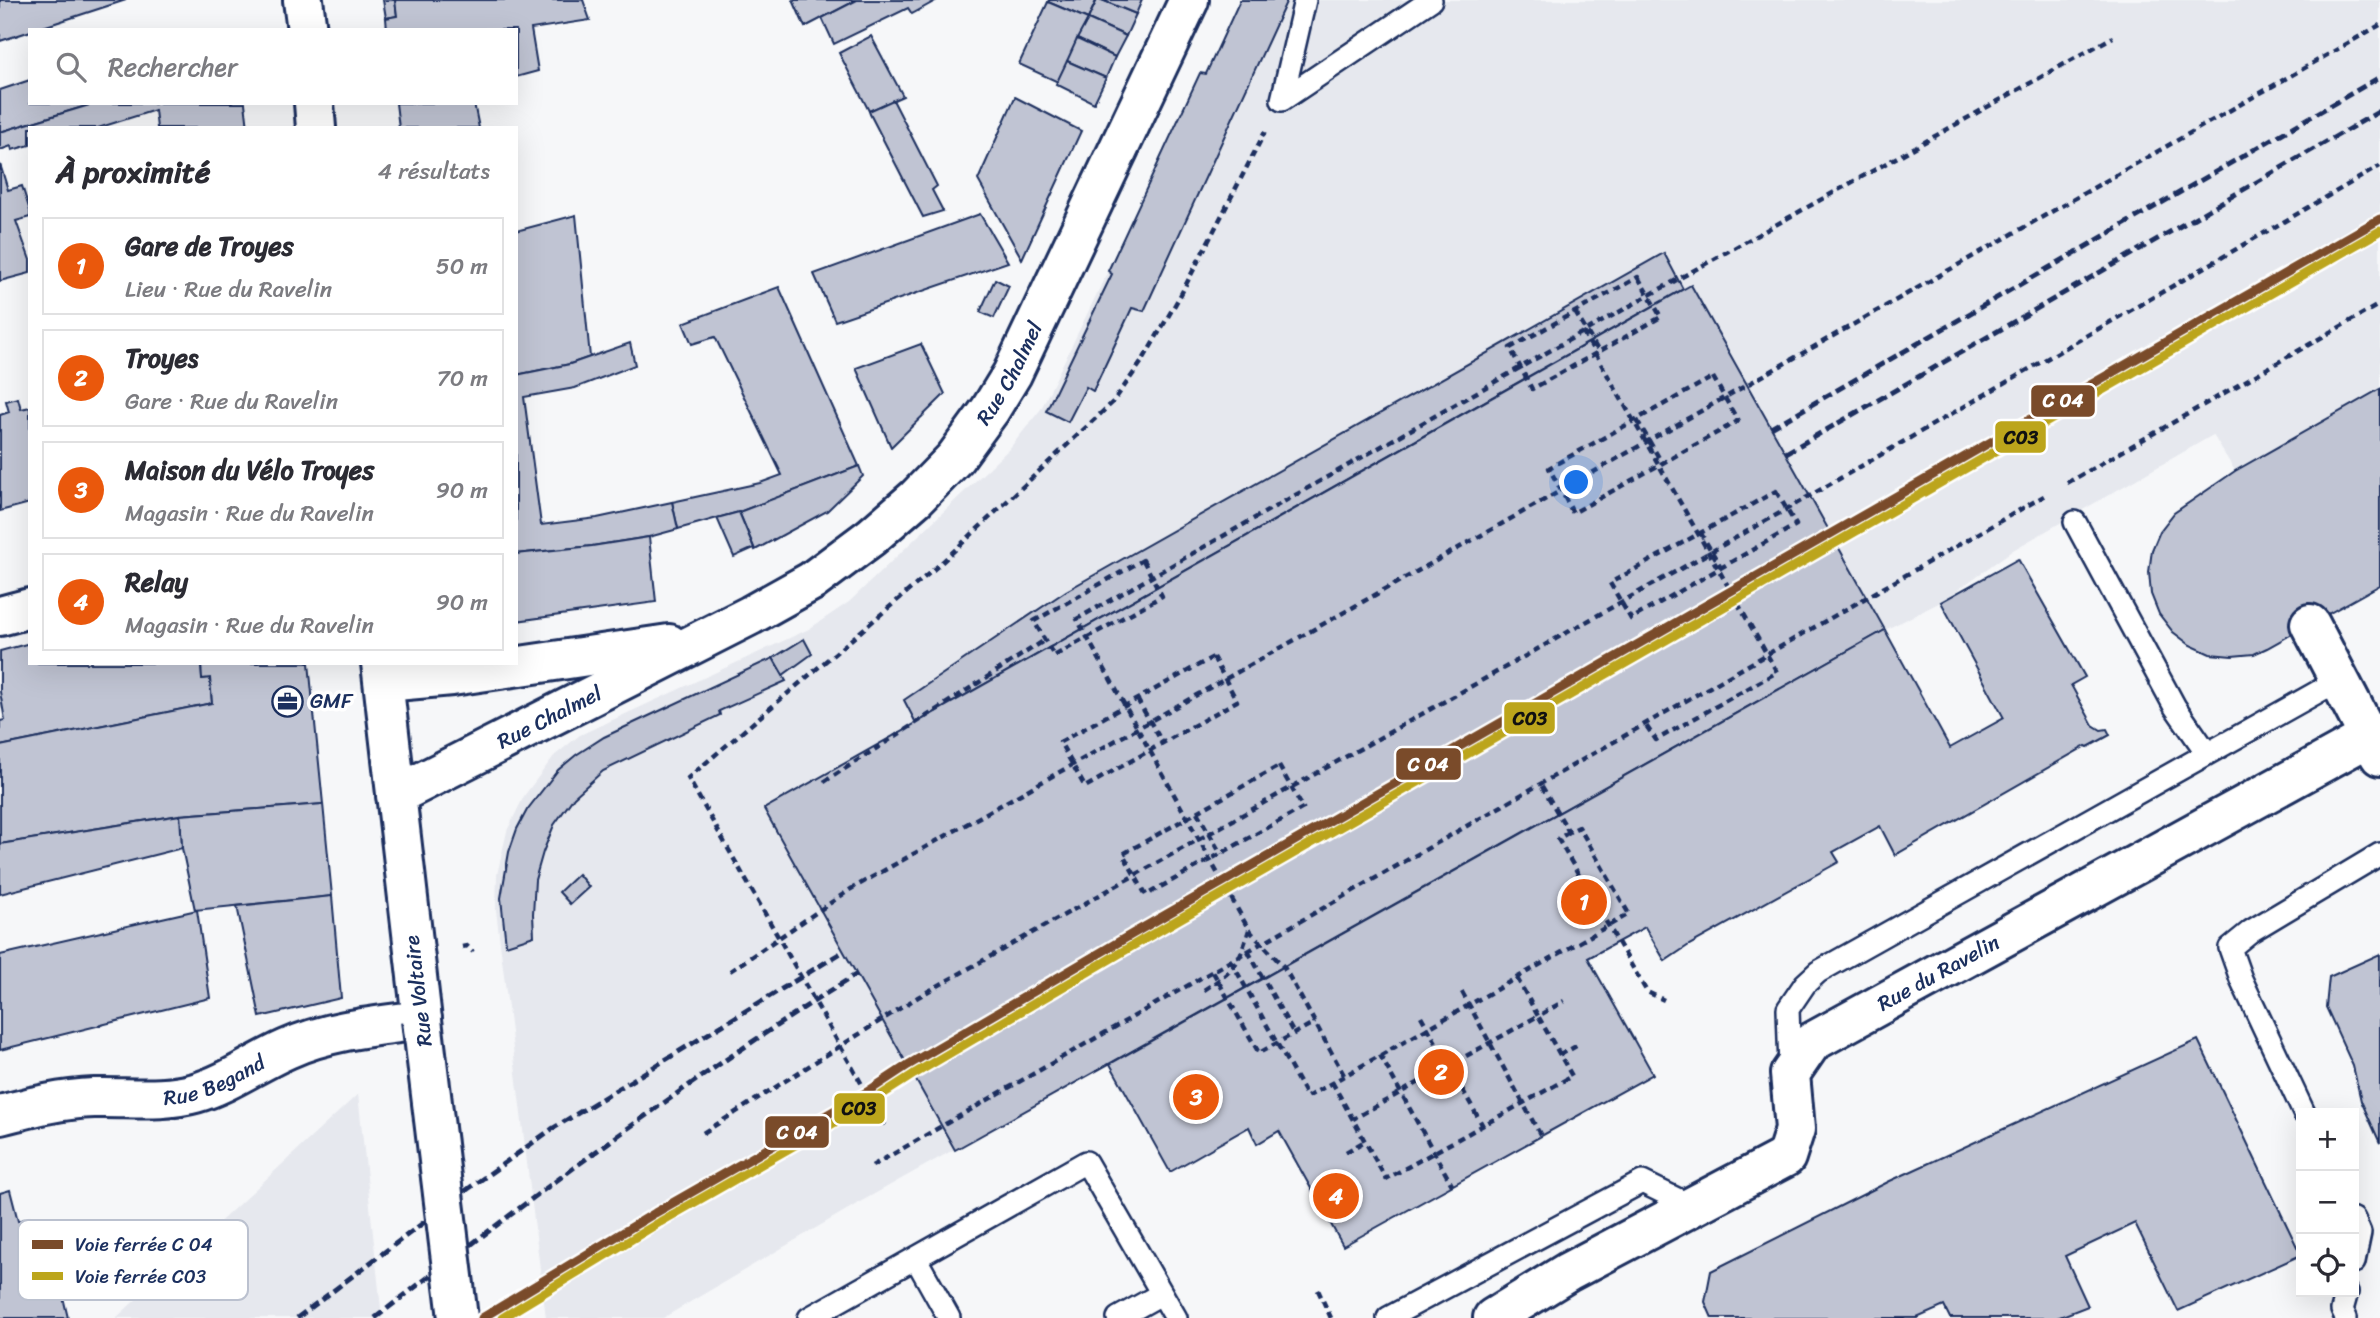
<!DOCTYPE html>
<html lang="fr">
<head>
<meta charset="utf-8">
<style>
  body { margin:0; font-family:Sriracha,sans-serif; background:#f7f7f7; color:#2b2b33 }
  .controls { position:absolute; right:21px; bottom:21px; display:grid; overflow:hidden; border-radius:0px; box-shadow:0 7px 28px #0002 }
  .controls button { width:63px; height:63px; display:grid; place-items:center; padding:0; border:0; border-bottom:2px solid #e1e1e2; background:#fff; color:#2b2b33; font:35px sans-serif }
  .you { position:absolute; left:1577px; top:483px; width:24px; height:24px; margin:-18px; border:5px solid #fff; border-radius:50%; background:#1a73e8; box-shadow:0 0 0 10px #1a73e833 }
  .badge { display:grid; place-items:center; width:46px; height:46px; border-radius:50%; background:#ea580c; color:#fff; font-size:23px; font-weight:700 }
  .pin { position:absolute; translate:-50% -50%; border:4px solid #fff; box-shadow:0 2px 7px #0006 }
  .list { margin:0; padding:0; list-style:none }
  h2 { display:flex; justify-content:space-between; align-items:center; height:91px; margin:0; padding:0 28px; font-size:30px }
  h2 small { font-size:23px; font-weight:400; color:#7c7c81 }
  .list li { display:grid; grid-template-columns:46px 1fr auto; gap:21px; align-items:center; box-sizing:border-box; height:98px; margin:0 14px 14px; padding:0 14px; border:2px solid #e1e1e2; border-radius:0px }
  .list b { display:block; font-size:26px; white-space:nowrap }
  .list p { margin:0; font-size:23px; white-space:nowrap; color:#7c7c81 }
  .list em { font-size:23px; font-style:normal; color:#7c7c81 }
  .icon { flex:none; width:38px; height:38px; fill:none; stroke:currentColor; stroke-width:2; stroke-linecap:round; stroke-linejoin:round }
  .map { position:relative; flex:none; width:2380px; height:1318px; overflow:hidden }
  .search { position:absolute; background:#fff; box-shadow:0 7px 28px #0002; left:28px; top:28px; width:490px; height:77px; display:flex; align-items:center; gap:18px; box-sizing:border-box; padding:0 24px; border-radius:0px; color:#7c7c81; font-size:26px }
  .panel { position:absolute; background:#fff; box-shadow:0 7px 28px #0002; left:28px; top:126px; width:490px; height:539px; border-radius:0px }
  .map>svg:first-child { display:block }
</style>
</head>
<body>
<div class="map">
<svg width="2380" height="1318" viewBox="0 0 2380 1318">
  <rect width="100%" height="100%" fill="#f6f7f9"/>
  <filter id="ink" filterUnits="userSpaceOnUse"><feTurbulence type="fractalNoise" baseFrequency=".0143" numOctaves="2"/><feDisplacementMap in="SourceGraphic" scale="14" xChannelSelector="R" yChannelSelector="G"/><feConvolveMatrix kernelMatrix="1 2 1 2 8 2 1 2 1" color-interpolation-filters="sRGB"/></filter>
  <g filter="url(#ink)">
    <g fill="#e6e8ee">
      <path d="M1287,0h1093v389l-145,82 -22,-36 -200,115 -72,52 -56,28 -1025,572 -197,116h-117l-50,-408 1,-35 10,-44 17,-35 30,-40 26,-21 229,-106 40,-27 160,-153 32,-40 67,-138 4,3 -66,137 22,10 18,-33 7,2 39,-82 12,3z"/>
      <path d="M358,1094l24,224h-266z"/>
    </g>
    <g fill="#c0c4d3" stroke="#1b2f5e" stroke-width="2">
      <path d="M0,0h126l-126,41z"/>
      <path d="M383,0h12l2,16 -11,2z"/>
      <path d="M395,0h188l7,20 -59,9 7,42 -22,6v-47h-129l-1,-12 11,-2z"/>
      <path d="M793,0h64l-52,27z"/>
      <path d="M857,0h80l-25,14 -4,-6 -74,36 -12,-26z"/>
      <path d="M1049,0h46l1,1 -8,18 -40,-17z"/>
      <path d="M1102,0l34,14 -10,22 -38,-17 9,-19z"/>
      <path d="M1102,0h40l-6,14z"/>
      <path d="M1240,0h47l-143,311 -12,-3 -39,83 -7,-4 -18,35 -22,-11 66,-137 -4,-3 92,-198 6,1z"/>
      <path d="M1048,2l40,17 -30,63 -39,-18z"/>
      <path d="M1088,19l38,17 -11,21 -38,-18z"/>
      <path d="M871,36l32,60 -34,15 -30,-58z"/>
      <path d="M1077,39l38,18 -9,21 -39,-17z"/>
      <path d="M1067,61l39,17 -12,25 -38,-19z"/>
      <path d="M30,80v23h66l-96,29v-42z"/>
      <path d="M1015,97l66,34 -59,128 -44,-79z"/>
      <path d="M893,100l44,86 -5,4 11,21 -20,6 -53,-103 -1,-3z"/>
      <path d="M96,103h149l3,25h-91l-2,-18 -57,18h-68v17l-18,5 -1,-4 -11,4v-18z"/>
      <path d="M396,103h78l5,25h-80z"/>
      <path d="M0,164l8,26 14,-4 8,25v6l-14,4 14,39v13l-30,8z"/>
      <path d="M980,214l28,48 -173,59 -21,-47z"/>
      <path d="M576,215l14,142 -20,7 -54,11v-144z"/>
      <path d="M1664,253l19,36 -767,434 -12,-23 162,-109z"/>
      <path d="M995,279l14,7 -15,32 -14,-6z"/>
      <path d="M1691,285l194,345 -930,520 -191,-341z"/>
      <path d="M779,287l80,179 -120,46 -61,17 -6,-27 88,-19 22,-8 -67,-138 -23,7 -9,-21z"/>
      <path d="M630,343l5,22 -60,23 -51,9 17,128 56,-7 75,-16 6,27 -29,8 -57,9 -76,8v-179l54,-11z"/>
      <path d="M921,344l24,50 -54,53 -35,-79z"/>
      <path d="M2380,389v196l-113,63 -13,6 -22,2 -22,-2 -20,-9 -17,-13 -14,-18 -8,-20 -2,-22 3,-22 8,-19 14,-18 61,-42z"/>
      <path d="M18,398l3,11 9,-2v96l-30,8v-96l9,-3 -3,-11z"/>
      <path d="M859,466l4,10 -36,35 -72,39 -16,-38z"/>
      <path d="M739,512l15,36 -20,9 -17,-39z"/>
      <path d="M649,537l7,65 -140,19v-67l76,-8z"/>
      <path d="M2018,559l67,118 -14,8 22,40 8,5 6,-1 3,6 -22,12 -2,-1 -191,109 -15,-29 -47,26 6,10 -150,83 -24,16 -20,-34 -57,31 65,116 -310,172 -64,-115 -22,13 -8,-17 -79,45 -60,-108 775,-434 65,118 54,-30 -63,-116z"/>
      <path d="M804,639l8,15 -29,21 -10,-17z"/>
      <path d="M30,643v20h171l1,16 8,-1 2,25 -212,43v-25l5,-1 -5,-28v-41z"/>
      <path d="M773,658l13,23 -67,30 1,4 -117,56 -29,26 -20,28 -11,27 -8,28 -2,34 1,22 -28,9 -5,-47 8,-46 8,-23 10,-19 31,-40 18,-15 28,-18z"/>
      <path d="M201,663h108l14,141 -143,11 -180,29v-98l212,-43 -2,-25 -8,1z"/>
      <path d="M323,804l9,92 -137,14 -13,-62 -2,-33z"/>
      <path d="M180,815l2,33 -182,46v-50z"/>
      <path d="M578,874l11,13 -19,17 -11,-12z"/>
      <path d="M332,896l9,102 -81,19 -23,-111z"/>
      <path d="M197,910l13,88 -210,52v-95z"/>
      <path d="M2380,954v189l-19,-42 -8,-35 -27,-59 3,-30z"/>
      <path d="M2198,1040l103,215 -123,56 -43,-88 -70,33 23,50 -31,12h-107l-6,-12 -27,12h-205l-7,-16 6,-31 179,-90z"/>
      <path d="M10,1190l8,31 11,-3 14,53 13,-3 12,50h-68v-125z"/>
    </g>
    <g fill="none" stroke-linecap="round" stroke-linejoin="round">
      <defs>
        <g id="lane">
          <path d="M1305,0l-23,100 149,-100"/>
          <path d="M2075,522l100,185 32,46"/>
          <path d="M1790,1069l-2,-60 17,-25 13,-12 521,-292"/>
          <path d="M2304,1113l-63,-134 -11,-31 21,-17 129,-77"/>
          <path d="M2354,1219l6,14 -6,29"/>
          <path d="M916,1259l33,59"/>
          <path d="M809,1318l277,-156 90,156"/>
          <path d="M1118,1318l43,-24"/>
          <path d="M1388,1318l254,-136 51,25"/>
          <path d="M2346,1318l-4,-8 5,-18"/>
        </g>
        <g id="street">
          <path d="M0,616l30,-8"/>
          <path d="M2310,624l59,113"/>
          <path id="s1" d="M0,1115c31,-8 62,-16 94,-17 33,-1 69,4 101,-5 34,-10 60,-30 92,-44 42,-19 89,-23 135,-29"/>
          <path id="s2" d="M1493,1318l75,-46 218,-115 9,-28 -5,-55 22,-32 557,-305 11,19"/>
        </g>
        <g id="secondary">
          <path d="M303,0l4,30"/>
          <path d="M314,103l2,25"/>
          <path d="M381,663l41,357"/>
          <path d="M384,682l68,-6 217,-32"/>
          <path id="s3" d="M396,795l355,-180 61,-34 59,-44 45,-39 39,-40 35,-48 22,-36 177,-374"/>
        </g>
      </defs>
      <use href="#lane" stroke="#1b2f5e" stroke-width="26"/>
      <use href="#street" stroke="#1b2f5e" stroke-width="44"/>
      <use href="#secondary" stroke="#1b2f5e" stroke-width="44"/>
      <g stroke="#1b2f5e" stroke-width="4.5" stroke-dasharray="7 5" stroke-linecap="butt">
        <path d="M1638,277l23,40 -129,72 -22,-41z"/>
        <path d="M1575,312l24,40"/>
        <path d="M1583,332l194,340 -121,68 -11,-16"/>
        <path d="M1713,377l25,44 -165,92 -24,-45z"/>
        <path d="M1637,420l25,43"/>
        <path d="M2067,483l313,-179"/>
        <path d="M1776,491l20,34 -165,94 -21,-36z"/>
        <path d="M1700,532l21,35"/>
        <path d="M1143,560l19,36 -108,60 -20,-35z"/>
        <path d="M1213,657l24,44 -152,86 -25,-45z"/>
        <path d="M1137,699l25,43"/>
        <path d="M1279,766l24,42 -157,87 -23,-41z"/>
        <path d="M824,782l221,-142"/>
        <path d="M1197,812l24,42"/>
        <path d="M1569,832l-11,7 89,153 17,8"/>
        <path d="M462,947l5,-1 6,6"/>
        <path d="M1248,951l46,83"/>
        <path d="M1231,961l76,136 322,-183 -50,-87 -10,5 -29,-49"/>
        <path d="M730,971l121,-82 711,-399 818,-465"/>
        <path d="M1213,972l46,81 56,-31"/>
        <path d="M1517,978l21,38 26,-15"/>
        <path d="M1204,990c32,-21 33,-23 45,-60"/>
        <path d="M1462,992l79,144"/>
        <path d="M1421,1016l62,110"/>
        <path d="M1380,1055l72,130"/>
        <path d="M1560,1055l18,-10"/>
        <path d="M1344,1075l-60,-108 -35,-37 -172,-311 490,-278 546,-304"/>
        <path d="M1332,1082l54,97 186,-103 -34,-60 -185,103"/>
        <path d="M885,1125l-197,-347 251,-213 174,-163 30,-42 37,-64 85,-164"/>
        <path d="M703,1133l215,-136 869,-488 593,-343"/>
        <path d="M1346,1152l19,-11"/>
        <path d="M872,1166l1172,-670"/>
        <path d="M1318,1290l13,28"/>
      </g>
      <use href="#lane" stroke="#fff" stroke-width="21"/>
      <use href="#street" stroke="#fff" stroke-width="38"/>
      <use href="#secondary" stroke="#fff" stroke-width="38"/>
      <g stroke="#1b2f5e" stroke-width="5" stroke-dasharray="10 5" stroke-linecap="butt">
        <path d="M1771,428l609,-351"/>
        <path d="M1786,453l594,-342"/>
        <path d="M297,1318l171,-129 84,-60 292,-178"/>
        <path d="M375,1318c156,-120 315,-240 482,-344"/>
      </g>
      <defs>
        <path id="secondary-bridge" d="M422,1020l36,298"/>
      </defs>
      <use href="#secondary-bridge" stroke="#1b2f5e" stroke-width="44" stroke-linecap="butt"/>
      <use href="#secondary-bridge" stroke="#fff" stroke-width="38"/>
      <defs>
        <path id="rail-1" d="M482,1318l173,-105 212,-121 41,-27 226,-132 1246,-714"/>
        <path id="rail-2" d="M502,1318l158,-96 212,-121 42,-27 225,-132 1241,-711"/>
      </defs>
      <use href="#rail-1" stroke="#fff" stroke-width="14"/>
      <use href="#rail-2" stroke="#fff" stroke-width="14"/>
      <use href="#rail-1" stroke="#7a4b2a" stroke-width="9"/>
      <use href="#rail-2" stroke="#bca51b" stroke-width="9"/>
    </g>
  </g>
  <defs>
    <symbol id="office-ring" viewBox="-11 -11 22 22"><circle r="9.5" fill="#fff" stroke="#1b2f5e" stroke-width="1.5"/><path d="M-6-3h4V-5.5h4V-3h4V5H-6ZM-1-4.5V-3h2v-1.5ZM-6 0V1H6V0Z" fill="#1b2f5e"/></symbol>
  </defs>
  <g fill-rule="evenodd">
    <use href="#office-ring" x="270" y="684" width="35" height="35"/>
  </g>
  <g text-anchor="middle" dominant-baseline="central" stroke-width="7" stroke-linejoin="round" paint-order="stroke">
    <g font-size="21" fill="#1b2f5e" stroke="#fff">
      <text stroke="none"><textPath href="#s3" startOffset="758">Rue Chalmel</textPath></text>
      <text stroke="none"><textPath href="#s3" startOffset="172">Rue Chalmel</textPath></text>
      <text stroke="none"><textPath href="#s2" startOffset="602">Rue du Ravelin</textPath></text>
      <text transform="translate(418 991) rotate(-97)">Rue Voltaire</text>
      <text stroke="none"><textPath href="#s1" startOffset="219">Rue Begand</textPath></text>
    </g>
    <g font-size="21" fill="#1b2f5e" stroke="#fff" text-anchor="start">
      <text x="310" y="701">GMF</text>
    </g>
  </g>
  <rect x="18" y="1220" width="230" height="80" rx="10" fill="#fff" stroke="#bbc1cf" stroke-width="2"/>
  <rect x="32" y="1240" width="31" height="9" fill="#7a4b2a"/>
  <rect x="32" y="1272" width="31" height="8" fill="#bca51b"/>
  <g font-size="19" fill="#1b2f5e">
    <text x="75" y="1251">Voie ferrée C 04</text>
    <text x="75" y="1283">Voie ferrée C03</text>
  </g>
  <g stroke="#fff" stroke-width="2.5">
    <rect x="2030" y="384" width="66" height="34" rx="7" fill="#7a4b2a"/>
    <rect x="1994" y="420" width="53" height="34" rx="7" fill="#bca51b"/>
    <rect x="1503" y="701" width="53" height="34" rx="7" fill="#bca51b"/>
    <rect x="1395" y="747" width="67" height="34" rx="7" fill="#7a4b2a"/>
    <rect x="833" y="1092" width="53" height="33" rx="7" fill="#bca51b"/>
    <rect x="764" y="1115" width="66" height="34" rx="7" fill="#7a4b2a"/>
  </g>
  <g font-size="19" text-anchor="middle" font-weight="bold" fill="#fff">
    <text x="2063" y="407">C 04</text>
    <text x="1428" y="771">C 04</text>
    <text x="797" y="1139">C 04</text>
  </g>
  <g font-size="19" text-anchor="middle" font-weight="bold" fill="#111">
    <text x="2021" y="444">C03</text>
    <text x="1530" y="725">C03</text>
    <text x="859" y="1115">C03</text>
  </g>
</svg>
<div class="controls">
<button>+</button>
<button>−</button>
<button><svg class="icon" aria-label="locate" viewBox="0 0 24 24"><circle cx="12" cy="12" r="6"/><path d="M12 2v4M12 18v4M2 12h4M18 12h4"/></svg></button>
</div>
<div class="you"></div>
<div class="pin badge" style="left:1584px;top:902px">1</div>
<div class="pin badge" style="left:1441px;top:1072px">2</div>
<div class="pin badge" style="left:1196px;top:1097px">3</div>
<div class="pin badge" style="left:1336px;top:1196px">4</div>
<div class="search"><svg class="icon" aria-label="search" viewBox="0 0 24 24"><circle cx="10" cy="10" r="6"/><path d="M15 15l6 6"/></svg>Rechercher</div>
<section class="panel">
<h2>À proximité<small>4 résultats</small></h2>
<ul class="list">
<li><span class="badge">1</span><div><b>Gare de Troyes</b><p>Lieu · Rue du Ravelin</p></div><em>50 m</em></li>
<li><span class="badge">2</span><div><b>Troyes</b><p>Gare · Rue du Ravelin</p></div><em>70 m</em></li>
<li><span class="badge">3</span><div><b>Maison du Vélo Troyes</b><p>Magasin · Rue du Ravelin</p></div><em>90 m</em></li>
<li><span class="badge">4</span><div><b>Relay</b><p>Magasin · Rue du Ravelin</p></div><em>90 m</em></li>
</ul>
</section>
</div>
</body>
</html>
